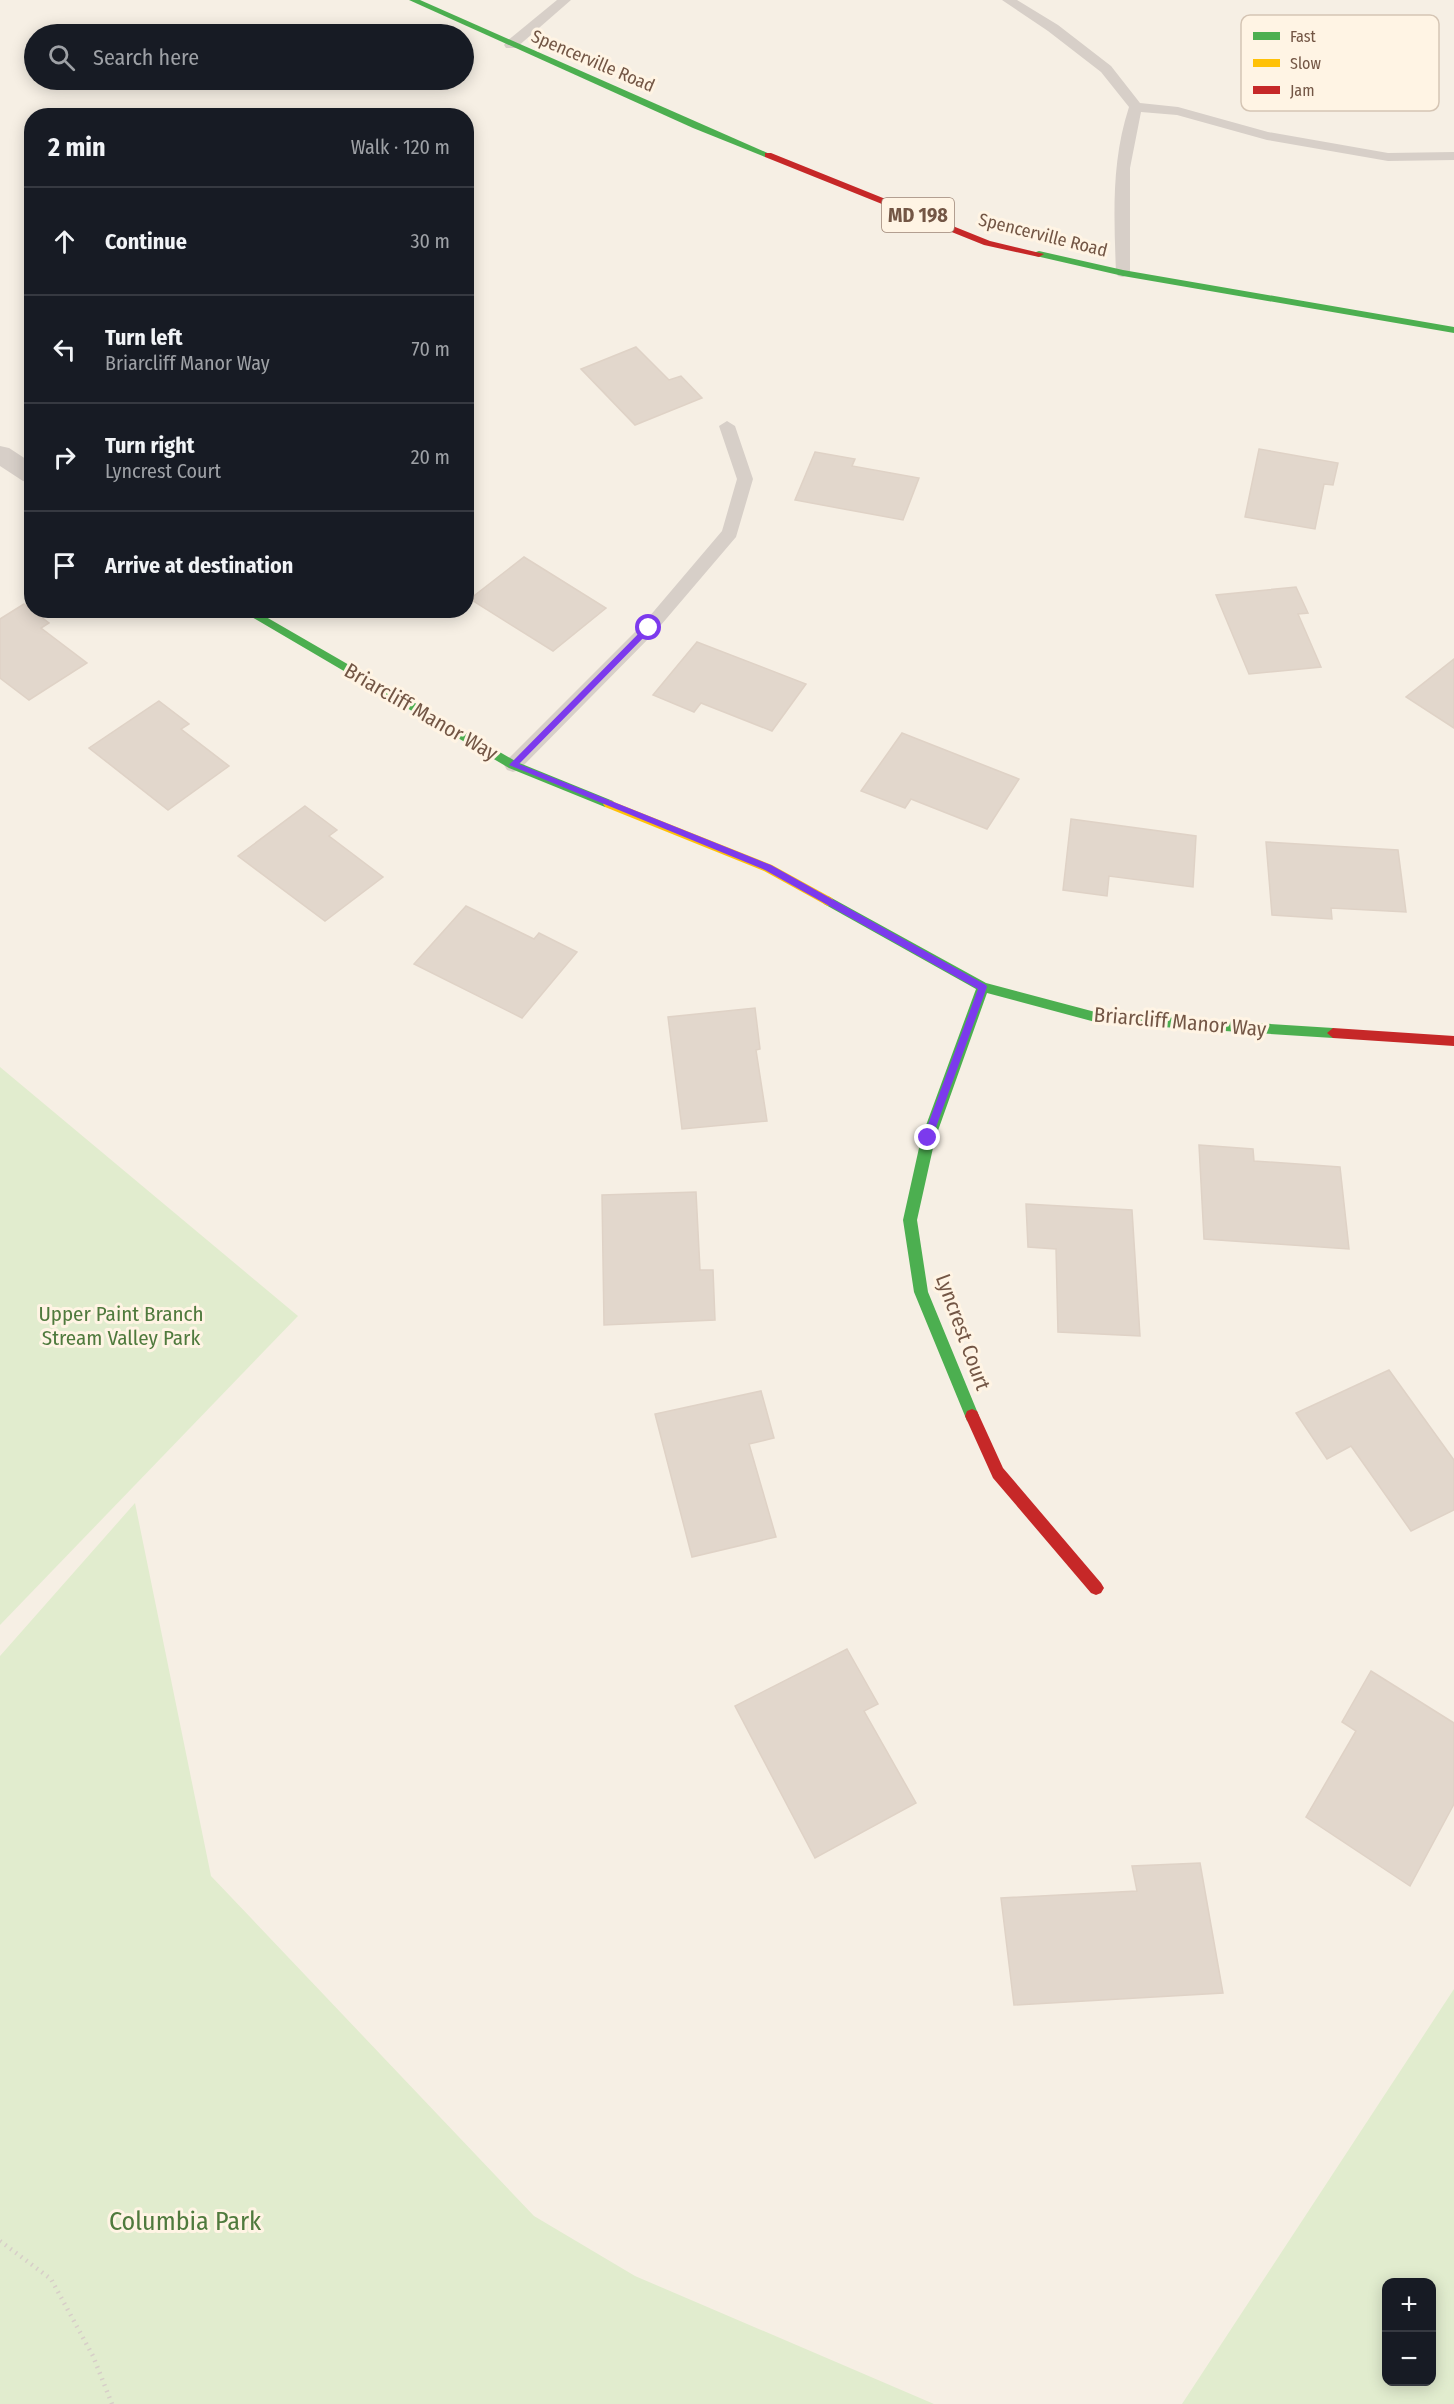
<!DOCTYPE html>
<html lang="en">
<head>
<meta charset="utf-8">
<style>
  body { margin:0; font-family:"Fira Sans Condensed",sans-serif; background:#242831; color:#f1f3f6 }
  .controls { position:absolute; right:18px; bottom:18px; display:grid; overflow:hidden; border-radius:12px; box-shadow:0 3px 15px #0003 }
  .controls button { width:54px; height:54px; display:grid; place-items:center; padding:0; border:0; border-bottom:2px solid #363941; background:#171b24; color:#f1f3f6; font:30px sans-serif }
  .stop { position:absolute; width:18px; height:18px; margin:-14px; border:4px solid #7c3aed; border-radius:50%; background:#fff }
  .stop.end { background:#7c3aed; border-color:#fff; box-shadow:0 2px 6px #0008 }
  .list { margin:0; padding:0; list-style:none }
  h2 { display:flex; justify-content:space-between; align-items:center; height:78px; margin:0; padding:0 24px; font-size:26px }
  h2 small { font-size:20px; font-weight:400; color:#9ea1a6 }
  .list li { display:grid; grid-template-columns:39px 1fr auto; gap:18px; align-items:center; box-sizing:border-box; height:108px; padding:0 24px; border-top:2px solid #363941 }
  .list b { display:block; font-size:22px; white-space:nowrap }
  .list p { margin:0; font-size:20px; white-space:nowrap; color:#9ea1a6 }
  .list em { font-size:20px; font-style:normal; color:#9ea1a6 }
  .icon { flex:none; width:33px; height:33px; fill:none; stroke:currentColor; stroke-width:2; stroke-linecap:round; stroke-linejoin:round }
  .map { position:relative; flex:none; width:1454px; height:2404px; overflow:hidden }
  .search { position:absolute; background:#171b24; box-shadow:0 3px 15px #0003; left:24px; top:24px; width:450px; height:66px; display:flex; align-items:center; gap:15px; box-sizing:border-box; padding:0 21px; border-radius:33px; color:#9ea1a6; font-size:22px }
  .panel { position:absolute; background:#171b24; box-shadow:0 3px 15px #0003; left:24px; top:108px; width:450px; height:510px; border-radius:24px }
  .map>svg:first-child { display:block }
</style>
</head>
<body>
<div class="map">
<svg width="1454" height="2404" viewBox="0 0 1454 2404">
  <rect width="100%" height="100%" fill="#f6efe4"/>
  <g fill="#e1ecce" fill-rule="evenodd">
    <path d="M0,1067l298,249 -298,309z"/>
    <path d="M135,1503l76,373 323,340 101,60 299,128h-934v-748z"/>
    <path d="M1454,1989v415h-272zM1432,2282v100h-46v-100z"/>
  </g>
  <g fill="#e2d7cc" stroke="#dfd2c6" stroke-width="1.5">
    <path d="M636,347l33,33 12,-4 21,22 -67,27 -54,-56z"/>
    <path d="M1259,449l79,14 -5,22 -9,-1 -9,45 -70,-12z"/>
    <path d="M815,452l40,7 -3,7 67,12 -16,42 -108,-20z"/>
    <path d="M524,557l82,51 -53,43 -83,-52z"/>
    <path d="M1296,587l12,26 -10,1 23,53 -72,7 -33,-79z"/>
    <path d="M24,604l25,19 -8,5 46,35 -58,37 -29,-22v-59z"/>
    <path d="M697,642l109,42 -34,47 -71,-28 -7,9 -41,-17z"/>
    <path d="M1454,659v69l-48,-31z"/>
    <path d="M159,701l30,23 -8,5 48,37 -61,44 -79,-62z"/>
    <path d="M902,733l117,46 -32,50 -76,-30 -6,9 -44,-17z"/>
    <path d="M305,806l32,24 -8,6 54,41 -58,44 -87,-65z"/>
    <path d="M1071,819l125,17 -3,51 -84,-11 -2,20 -44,-6z"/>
    <path d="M1266,842l132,8 8,62 -75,-4 1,11 -60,-4z"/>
    <path d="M466,906l68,33 5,-6 38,19 -55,66 -108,-54z"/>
    <path d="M755,1008l5,41 -4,1 11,71 -85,8 -14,-112z"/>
    <path d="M1199,1145l54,4 1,12 86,6 9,82 -145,-10z"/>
    <path d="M696,1192l4,78h13l2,50 -111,5 -2,-130z"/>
    <path d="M1026,1204l106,6 8,126 -82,-4 -2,-83 -28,-2z"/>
    <path d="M1389,1370l65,90v50l-43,21 -60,-85 -24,13 -31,-46z"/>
    <path d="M761,1391l13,47 -25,6 27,93 -84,20 -37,-143z"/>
    <path d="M847,1649l31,55 -14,7 52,92 -101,55 -80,-152z"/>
    <path d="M1371,1671l83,52v81l-44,82 -104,-69 50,-86 -14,-9z"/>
    <path d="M1200,1863l23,130 -209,12 -13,-107 136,-7 -5,-25z"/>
  </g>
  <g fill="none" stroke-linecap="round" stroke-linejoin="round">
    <path stroke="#d7cec8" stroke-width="4.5" stroke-dasharray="1.5 5" stroke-linecap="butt" d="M0,2241l51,38 42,77 19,48"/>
    <g fill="#d7cfc8" fill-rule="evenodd">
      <path d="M557,0h14l-55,48h-10l-2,-3 2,-3z"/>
      <path d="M1002,0h15l41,25 53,41 29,37 38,4 90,25 120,21 66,-1v8l-66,1 -121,-21 -90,-25 -36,-3 -11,56v105l-7,4 -5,-1 -2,-3c-2,-56 -5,-111 13,-166l-28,-35 -53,-41z"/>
      <path d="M727,421l8,5 18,53 -17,58 -81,95 -136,138 -6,2 -6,-2 -3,-5 3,-5 136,-136 79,-93 15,-52 -18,-53z"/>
    </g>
    <path fill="#d7cfc8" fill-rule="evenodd" d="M0,446l9,2 23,15v20l-9,-2 -23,-15z"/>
    <g fill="#4caf50" fill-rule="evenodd">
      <path d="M409,0h11l352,155 -7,2 -72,-29z"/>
      <path d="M1039,251l84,19 331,57v6l-331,-57 -87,-20v-4z"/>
      <path d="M240,610h14l263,152 96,39 2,3 -2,3h-8l-96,-39z"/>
      <path d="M828,896l158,87 113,30 234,15 6,5 -6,5 -234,-15 -112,-30 -52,146 -18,81 11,72 51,124 -2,5 -5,2 -5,-2 -2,-5 -51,-124 -11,-72 18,-81 55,-150 -152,-85 -2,-3 2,-3z"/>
    </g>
    <path fill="#ffc107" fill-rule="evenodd" d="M609,800l163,65 60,33 2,3 -6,5 -4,-2 -60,-33 -159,-64 -2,-3 2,-3z"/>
    <g fill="#c62828" fill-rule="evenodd">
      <path d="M765,153h6l219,88 54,13 -5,3 -55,-12 -219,-88z"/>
      <path d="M1333,1028l121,8v10l-121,-8 -6,-5z"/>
      <path d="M972,1409l5,2 26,57 98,115 3,5 -3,5 -5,2 -5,-2 -98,-115 -28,-62 2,-5z"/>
    </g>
  </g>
  <path fill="#7c3aed" d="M646,626l7,2 -134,136 252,101 215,120 1,2 -56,154h-7l-1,-3 55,-149 -213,-119 -256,-105z"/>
  <g text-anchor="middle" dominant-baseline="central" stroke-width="6" stroke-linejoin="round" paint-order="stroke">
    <g font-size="18" fill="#735645" stroke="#fff4e4">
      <text transform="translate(593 61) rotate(23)">Spencerville Road</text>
      <text transform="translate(1043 235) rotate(14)">Spencerville Road</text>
    </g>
    <rect fill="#fff4e4" stroke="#9d8575" stroke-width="1.5" x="882" y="198" width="72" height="34" rx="4.5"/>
    <g font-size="20" font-weight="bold" fill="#735645">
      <text x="918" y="215">MD 198</text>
    </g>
    <g font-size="21" fill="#735645" stroke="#fff4e4">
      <text transform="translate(421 712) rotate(30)">Briarcliff Manor Way</text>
      <text transform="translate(1180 1022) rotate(5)">Briarcliff Manor Way</text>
      <text transform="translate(963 1332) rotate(70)">Lyncrest Court</text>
    </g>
    <g font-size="21" fill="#4f7a3d" stroke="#fff4e4">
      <text x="121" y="1314">Upper Paint Branch<tspan x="121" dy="24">Stream Valley Park</tspan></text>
    </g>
    <g font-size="26" fill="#4f7a3d" stroke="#fff4e4">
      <text x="185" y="2221">Columbia Park</text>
    </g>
  </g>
  <rect x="1241" y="15" width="198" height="96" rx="9" fill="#fff4e4" stroke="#d5c5b4" stroke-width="1.5"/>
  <rect x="1253" y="32" width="27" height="8" fill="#4caf50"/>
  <rect x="1253" y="59" width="27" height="8" fill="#ffc107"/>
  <rect x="1253" y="86" width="27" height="8" fill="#c62828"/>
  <g font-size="16" fill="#735645">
    <text x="1290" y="42">Fast</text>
    <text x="1290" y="69">Slow</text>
    <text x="1290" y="96">Jam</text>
  </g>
</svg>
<div class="controls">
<button>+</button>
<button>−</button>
</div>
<div class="stop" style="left:649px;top:628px"></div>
<div class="stop end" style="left:928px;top:1138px"></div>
<div class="search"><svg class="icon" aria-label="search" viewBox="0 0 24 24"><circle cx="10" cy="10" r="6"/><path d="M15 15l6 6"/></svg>Search here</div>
<section class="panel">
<h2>2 min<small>Walk · 120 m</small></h2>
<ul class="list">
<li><svg class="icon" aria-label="ahead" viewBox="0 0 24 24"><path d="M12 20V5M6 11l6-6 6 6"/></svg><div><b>Continue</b></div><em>30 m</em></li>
<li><svg class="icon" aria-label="left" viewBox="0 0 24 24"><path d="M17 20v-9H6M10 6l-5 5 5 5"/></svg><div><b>Turn left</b><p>Briarcliff Manor Way</p></div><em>70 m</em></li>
<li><svg class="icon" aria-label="right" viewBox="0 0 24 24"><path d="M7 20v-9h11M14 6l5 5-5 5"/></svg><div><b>Turn right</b><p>Lyncrest Court</p></div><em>20 m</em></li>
<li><svg class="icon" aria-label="arrive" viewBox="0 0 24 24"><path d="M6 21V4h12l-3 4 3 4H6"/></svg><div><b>Arrive at destination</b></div></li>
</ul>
</section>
</div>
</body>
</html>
